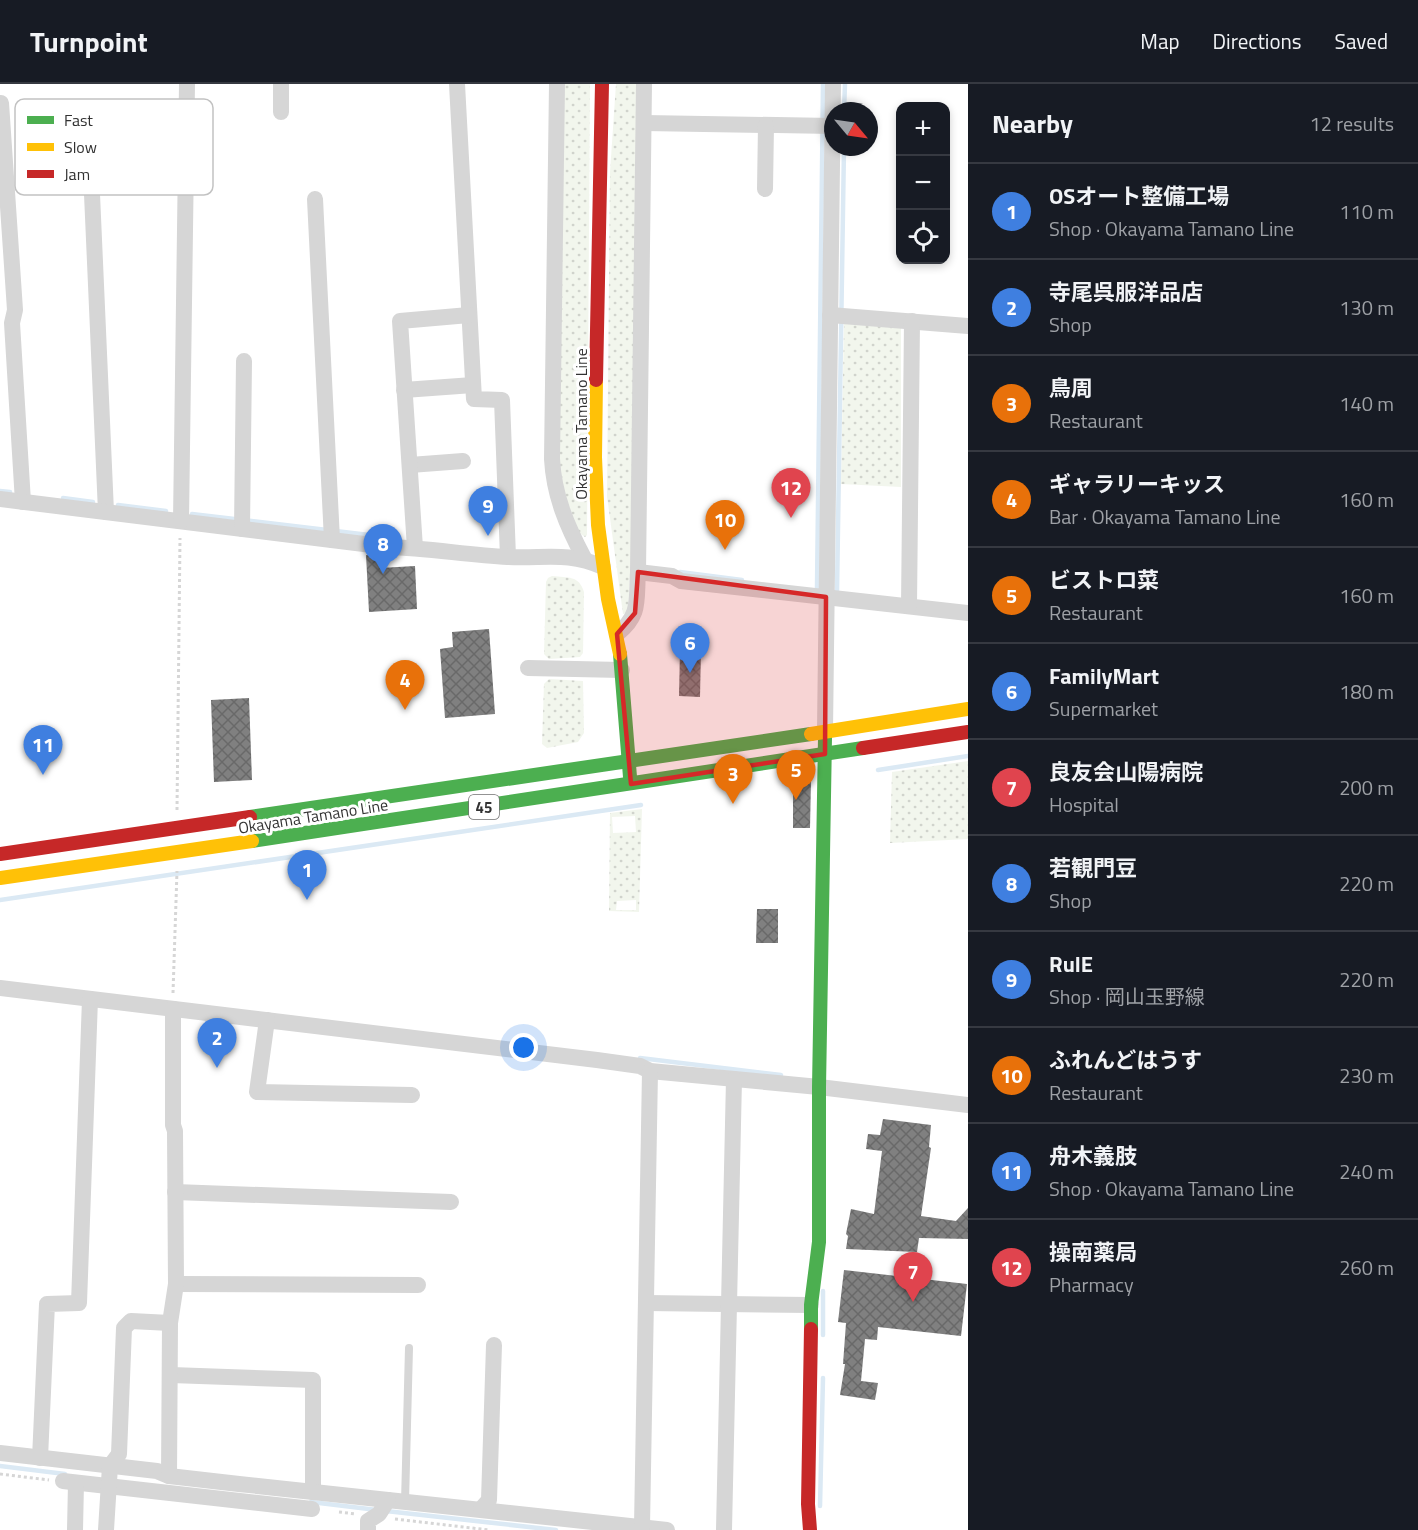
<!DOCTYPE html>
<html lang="en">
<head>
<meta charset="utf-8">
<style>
  body { margin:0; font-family:"Titillium Web","Noto Sans JP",sans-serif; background:#242831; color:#f1f3f6 }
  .controls { position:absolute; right:18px; top:18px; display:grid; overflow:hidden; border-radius:12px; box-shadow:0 3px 9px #0003 }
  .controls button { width:54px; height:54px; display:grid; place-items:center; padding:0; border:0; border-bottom:2px solid #363941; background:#171b24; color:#f1f3f6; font:30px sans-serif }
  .compass { position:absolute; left:824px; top:18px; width:54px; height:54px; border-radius:50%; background:#171b24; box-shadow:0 3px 9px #0003; rotate:119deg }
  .you { position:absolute; left:524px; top:964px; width:21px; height:21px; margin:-15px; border:4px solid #fff; border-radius:50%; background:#1a73e8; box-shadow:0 0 0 9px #1a73e833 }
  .badge { display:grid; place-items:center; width:39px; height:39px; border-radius:50%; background:#8c9099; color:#fff; font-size:20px; font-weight:700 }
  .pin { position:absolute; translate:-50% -50px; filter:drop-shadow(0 2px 3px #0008) }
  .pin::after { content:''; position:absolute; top:32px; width:21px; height:18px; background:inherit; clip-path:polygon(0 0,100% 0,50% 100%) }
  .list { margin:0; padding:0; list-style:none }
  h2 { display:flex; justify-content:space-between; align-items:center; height:78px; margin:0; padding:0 24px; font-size:26px }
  h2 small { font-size:20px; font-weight:400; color:#9ea1a6 }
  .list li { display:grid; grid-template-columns:39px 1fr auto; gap:18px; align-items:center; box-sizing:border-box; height:96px; padding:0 24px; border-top:2px solid #363941 }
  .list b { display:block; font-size:22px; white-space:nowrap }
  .list p { margin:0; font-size:20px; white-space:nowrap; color:#9ea1a6 }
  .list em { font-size:20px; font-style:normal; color:#9ea1a6 }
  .icon { flex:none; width:33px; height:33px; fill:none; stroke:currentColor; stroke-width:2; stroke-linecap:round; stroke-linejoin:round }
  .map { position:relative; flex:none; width:968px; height:1446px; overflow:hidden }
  header { display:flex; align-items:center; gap:36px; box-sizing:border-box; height:84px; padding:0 30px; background:#171b24; border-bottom:2px solid #363941 }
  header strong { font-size:28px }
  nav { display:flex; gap:33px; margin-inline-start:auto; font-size:21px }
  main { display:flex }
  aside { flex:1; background:#171b24 }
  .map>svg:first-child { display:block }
</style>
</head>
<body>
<header>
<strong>Turnpoint</strong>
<nav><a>Map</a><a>Directions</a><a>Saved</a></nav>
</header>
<main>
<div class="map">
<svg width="968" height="1446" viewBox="0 0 968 1446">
  <defs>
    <pattern id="grass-dots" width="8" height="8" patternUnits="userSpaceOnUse" patternTransform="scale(1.5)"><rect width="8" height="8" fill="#f2f6ed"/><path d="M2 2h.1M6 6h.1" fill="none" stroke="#d0d3cc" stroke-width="1.8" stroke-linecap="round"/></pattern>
    <pattern id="building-cross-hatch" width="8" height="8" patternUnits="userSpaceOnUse" patternTransform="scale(1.5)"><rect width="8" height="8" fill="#808080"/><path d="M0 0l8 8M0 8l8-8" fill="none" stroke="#696969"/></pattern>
  </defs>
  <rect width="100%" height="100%" fill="#fff"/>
  <g fill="url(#grass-dots)" fill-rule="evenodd">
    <path d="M563,0h27l-3,451 -2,2 -7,-5 -16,-45 -5,-32z"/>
    <path d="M616,0h23l-5,416 -6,113 -5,1 -16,-118 3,-324z"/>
    <path d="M844,238l57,5v160l-60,-3z"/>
    <path d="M552,492c16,2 27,-1 32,16l-1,61 -3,4 -31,2 -5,-5 2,-72 2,-4z"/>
    <path d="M549,595l34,2 1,52 -6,9 -31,6 -5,-4 2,-60z"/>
    <path d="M968,677v78l-78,4 2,-71z"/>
    <path d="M642,725l-3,103 -30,-1 1,-98zM635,732l1,16 -23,1 -1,-16zM636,816v10h-20l1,-9z"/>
  </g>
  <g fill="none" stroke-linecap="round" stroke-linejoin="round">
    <g stroke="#dbe9f4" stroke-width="4.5">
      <path d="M844,27l1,-27"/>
      <path d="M0,407l10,1"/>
      <path d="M63,414l30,4"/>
      <path d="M118,421l48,6"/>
      <path d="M192,430l194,23"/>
      <path d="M680,488l62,8"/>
      <path d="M817,504l6,-504"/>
      <path d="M837,508l7,-445"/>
      <path d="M878,686l90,-14"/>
      <path d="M0,816l641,-95"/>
      <path d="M640,974l141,17"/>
      <path d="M823,1207v44"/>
      <path d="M0,1382l65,8"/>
      <path d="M311,1418l66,8"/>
      <path d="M820,1422l3,-128"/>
      <path d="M386,1427l170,19"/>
    </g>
  </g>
  <g fill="url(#building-cross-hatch)">
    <path d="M366,471l13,1 1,12 35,-2 2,43 -48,3z"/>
    <path d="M489,545l6,85 -50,4 -5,-69 13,-2 -1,-15z"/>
    <path d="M680,566h21l-1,47 -21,-1z"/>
    <path d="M249,614l3,82 -38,2 -3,-82z"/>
    <path d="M793,696h18l-1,48h-17z"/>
    <path d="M757,825h21v34h-22z"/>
    <path d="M883,1035l48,6 -2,22 2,1 -10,68 35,5 12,-13v31l-49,-1 -2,14 -71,-3 2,-13 -2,-2 5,-25 23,5 8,-63 -16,-2 2,-15 12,1z"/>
    <path d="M844,1186l123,14 -6,52 -83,-9 -1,13 -12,-1 -4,42 17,2 -3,17 -35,-5 5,-31h-2l3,-41 -8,-1z"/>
  </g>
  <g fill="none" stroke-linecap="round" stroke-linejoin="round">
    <g stroke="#d6d6d6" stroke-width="3" stroke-dasharray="3 3" stroke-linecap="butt">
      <path d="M177,726l3,-272"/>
      <path d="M173,909l4,-122"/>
      <path d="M0,1390l49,6"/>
      <path d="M339,1428l17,2"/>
      <path d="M395,1435l94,11"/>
    </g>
    <path stroke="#d6d6d6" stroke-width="8" d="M405,1418l4,-154"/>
    <g stroke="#d6d6d6" stroke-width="16">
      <path d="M281,0v28"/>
      <path d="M457,0l17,315 28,1 6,157"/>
      <path d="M557,0l-5,375c2,37 15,67 32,99"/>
      <path d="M1,19l14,207 -3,13 11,179"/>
      <path d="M644,39l189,3"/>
      <path d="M89,42l17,386"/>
      <path d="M765,105l1,-64"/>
      <path d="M315,115l17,341"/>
      <path d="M830,231l138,11"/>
      <path d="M404,306l69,-5"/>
      <path d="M410,381l53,-4"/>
      <path d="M0,415l388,48c40,1 79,8 120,10 36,2 59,-6 95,10"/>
      <path d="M181,437l6,-437"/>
      <path d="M242,445l2,-168"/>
      <path d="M415,464l-15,-227 69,-6"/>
      <path d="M638,488l34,4 9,5 287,32"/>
      <path d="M909,522l3,-285"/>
      <path d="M617,550c24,-19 19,-33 21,-62l6,-488"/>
      <path d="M528,584l94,2"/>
      <path d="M825,647l8,-647"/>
      <path d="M0,904l597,72 43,6 10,5 169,16 149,18"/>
      <path d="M267,936l-10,72 155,3"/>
      <path d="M175,1108l276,10"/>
      <path d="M176,1200l242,1"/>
      <path d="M646,1219l165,2"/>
      <path d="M171,1291l142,5v112"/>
      <path d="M0,1369l157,18 12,5 70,8 428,46"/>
      <path d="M40,1374l7,-154 32,-1 11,-304"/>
      <path d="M169,1392l1,-153 6,-39 -1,-153 -2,-6v-116"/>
      <path d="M63,1397l249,28"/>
      <path d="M481,1425l8,-9 5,-155"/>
      <path d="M642,1443l8,-456"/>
      <path d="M75,1446l1,-47"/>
      <path d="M106,1446l4,-64 9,-12 5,-126 7,-7 39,2"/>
      <path d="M368,1446v-9l11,-7 9,-14"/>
      <path d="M724,1446l10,-451"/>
    </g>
    <g stroke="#4caf50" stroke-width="14">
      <path d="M620,570l10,123"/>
      <path d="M250,733l561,-83"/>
      <path d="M252,757l611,-93"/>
      <path d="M811,1245v-24l8,-63v-155l6,-349"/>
    </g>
    <g stroke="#ffc107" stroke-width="14">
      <path d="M596,296l-1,77 3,68 10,74 12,55"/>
      <path d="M811,650l157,-25"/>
      <path d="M0,794l252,-37"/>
    </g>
    <g stroke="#c62828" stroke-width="14">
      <path d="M596,296l6,-296"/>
      <path d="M863,664l105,-16"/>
      <path d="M0,770l250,-37"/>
      <path d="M810,1446l-2,-26 3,-175"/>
    </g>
  </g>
  <path fill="#d62828" fill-opacity="0.2" stroke="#d62828" stroke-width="4.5" stroke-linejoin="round" d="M638,488l188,25 -1,157 -194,30 -14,-150 18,-21z"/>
  <g text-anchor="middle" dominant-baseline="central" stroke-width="6" stroke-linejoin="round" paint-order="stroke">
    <rect fill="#fff" stroke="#707070" stroke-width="1.5" x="469" y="711" width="30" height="24" rx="4.5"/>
    <g font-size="15" font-weight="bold" fill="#323232">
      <text x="484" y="723">45</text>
    </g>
    <g font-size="16" fill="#323232" stroke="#fff">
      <text transform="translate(581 340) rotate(-90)">Okayama Tamano Line</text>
      <text transform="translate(313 732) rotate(-9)">Okayama Tamano Line</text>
    </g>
  </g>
  <rect x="15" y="15" width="198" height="96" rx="9" fill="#fff" stroke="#c2c2c2" stroke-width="1.5"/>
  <rect x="27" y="32" width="27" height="8" fill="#4caf50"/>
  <rect x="27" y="59" width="27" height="8" fill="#ffc107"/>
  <rect x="27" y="86" width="27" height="8" fill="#c62828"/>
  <g font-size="16" fill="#323232">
    <text x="64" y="42">Fast</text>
    <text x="64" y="69">Slow</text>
    <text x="64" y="96">Jam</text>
  </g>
</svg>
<div class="controls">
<button>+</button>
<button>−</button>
<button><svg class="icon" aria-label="locate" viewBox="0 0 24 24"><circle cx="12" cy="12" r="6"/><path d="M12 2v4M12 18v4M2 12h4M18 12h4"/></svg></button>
</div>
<svg class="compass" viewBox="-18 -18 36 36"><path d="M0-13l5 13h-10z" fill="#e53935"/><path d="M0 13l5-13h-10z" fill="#9ea1a6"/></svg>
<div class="you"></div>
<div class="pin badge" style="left:307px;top:816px;background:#3f7fe0">1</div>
<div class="pin badge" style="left:217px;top:984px;background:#3f7fe0">2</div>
<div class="pin badge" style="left:733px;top:720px;background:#e8710a">3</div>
<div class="pin badge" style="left:405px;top:626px;background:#e8710a">4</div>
<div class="pin badge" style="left:796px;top:716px;background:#e8710a">5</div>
<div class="pin badge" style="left:690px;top:589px;background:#3f7fe0">6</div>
<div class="pin badge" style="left:913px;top:1218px;background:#e0444e">7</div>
<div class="pin badge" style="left:383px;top:490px;background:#3f7fe0">8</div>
<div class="pin badge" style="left:488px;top:452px;background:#3f7fe0">9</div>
<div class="pin badge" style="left:725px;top:466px;background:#e8710a">10</div>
<div class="pin badge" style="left:43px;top:691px;background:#3f7fe0">11</div>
<div class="pin badge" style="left:791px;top:434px;background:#e0444e">12</div>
</div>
<aside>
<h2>Nearby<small>12 results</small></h2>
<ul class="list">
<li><span class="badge" style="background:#3f7fe0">1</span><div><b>OSオート整備工場</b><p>Shop · Okayama Tamano Line</p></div><em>110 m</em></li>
<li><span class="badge" style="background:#3f7fe0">2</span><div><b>寺尾呉服洋品店</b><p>Shop</p></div><em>130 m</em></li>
<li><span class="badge" style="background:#e8710a">3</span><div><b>鳥周</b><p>Restaurant</p></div><em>140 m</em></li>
<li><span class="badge" style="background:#e8710a">4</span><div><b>ギャラリーキッス</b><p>Bar · Okayama Tamano Line</p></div><em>160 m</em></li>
<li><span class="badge" style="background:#e8710a">5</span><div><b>ビストロ菜</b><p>Restaurant</p></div><em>160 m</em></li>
<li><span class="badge" style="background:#3f7fe0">6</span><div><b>FamilyMart</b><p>Supermarket</p></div><em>180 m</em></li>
<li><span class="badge" style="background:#e0444e">7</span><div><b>良友会山陽病院</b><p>Hospital</p></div><em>200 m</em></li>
<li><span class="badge" style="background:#3f7fe0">8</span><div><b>若観門豆</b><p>Shop</p></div><em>220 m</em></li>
<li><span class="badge" style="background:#3f7fe0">9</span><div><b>RulE</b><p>Shop · 岡山玉野線</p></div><em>220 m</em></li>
<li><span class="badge" style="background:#e8710a">10</span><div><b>ふれんどはうす</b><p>Restaurant</p></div><em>230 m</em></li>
<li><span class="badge" style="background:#3f7fe0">11</span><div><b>舟木義肢</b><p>Shop · Okayama Tamano Line</p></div><em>240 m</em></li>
<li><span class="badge" style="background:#e0444e">12</span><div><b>操南薬局</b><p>Pharmacy</p></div><em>260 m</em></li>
</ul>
</aside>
</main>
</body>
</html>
